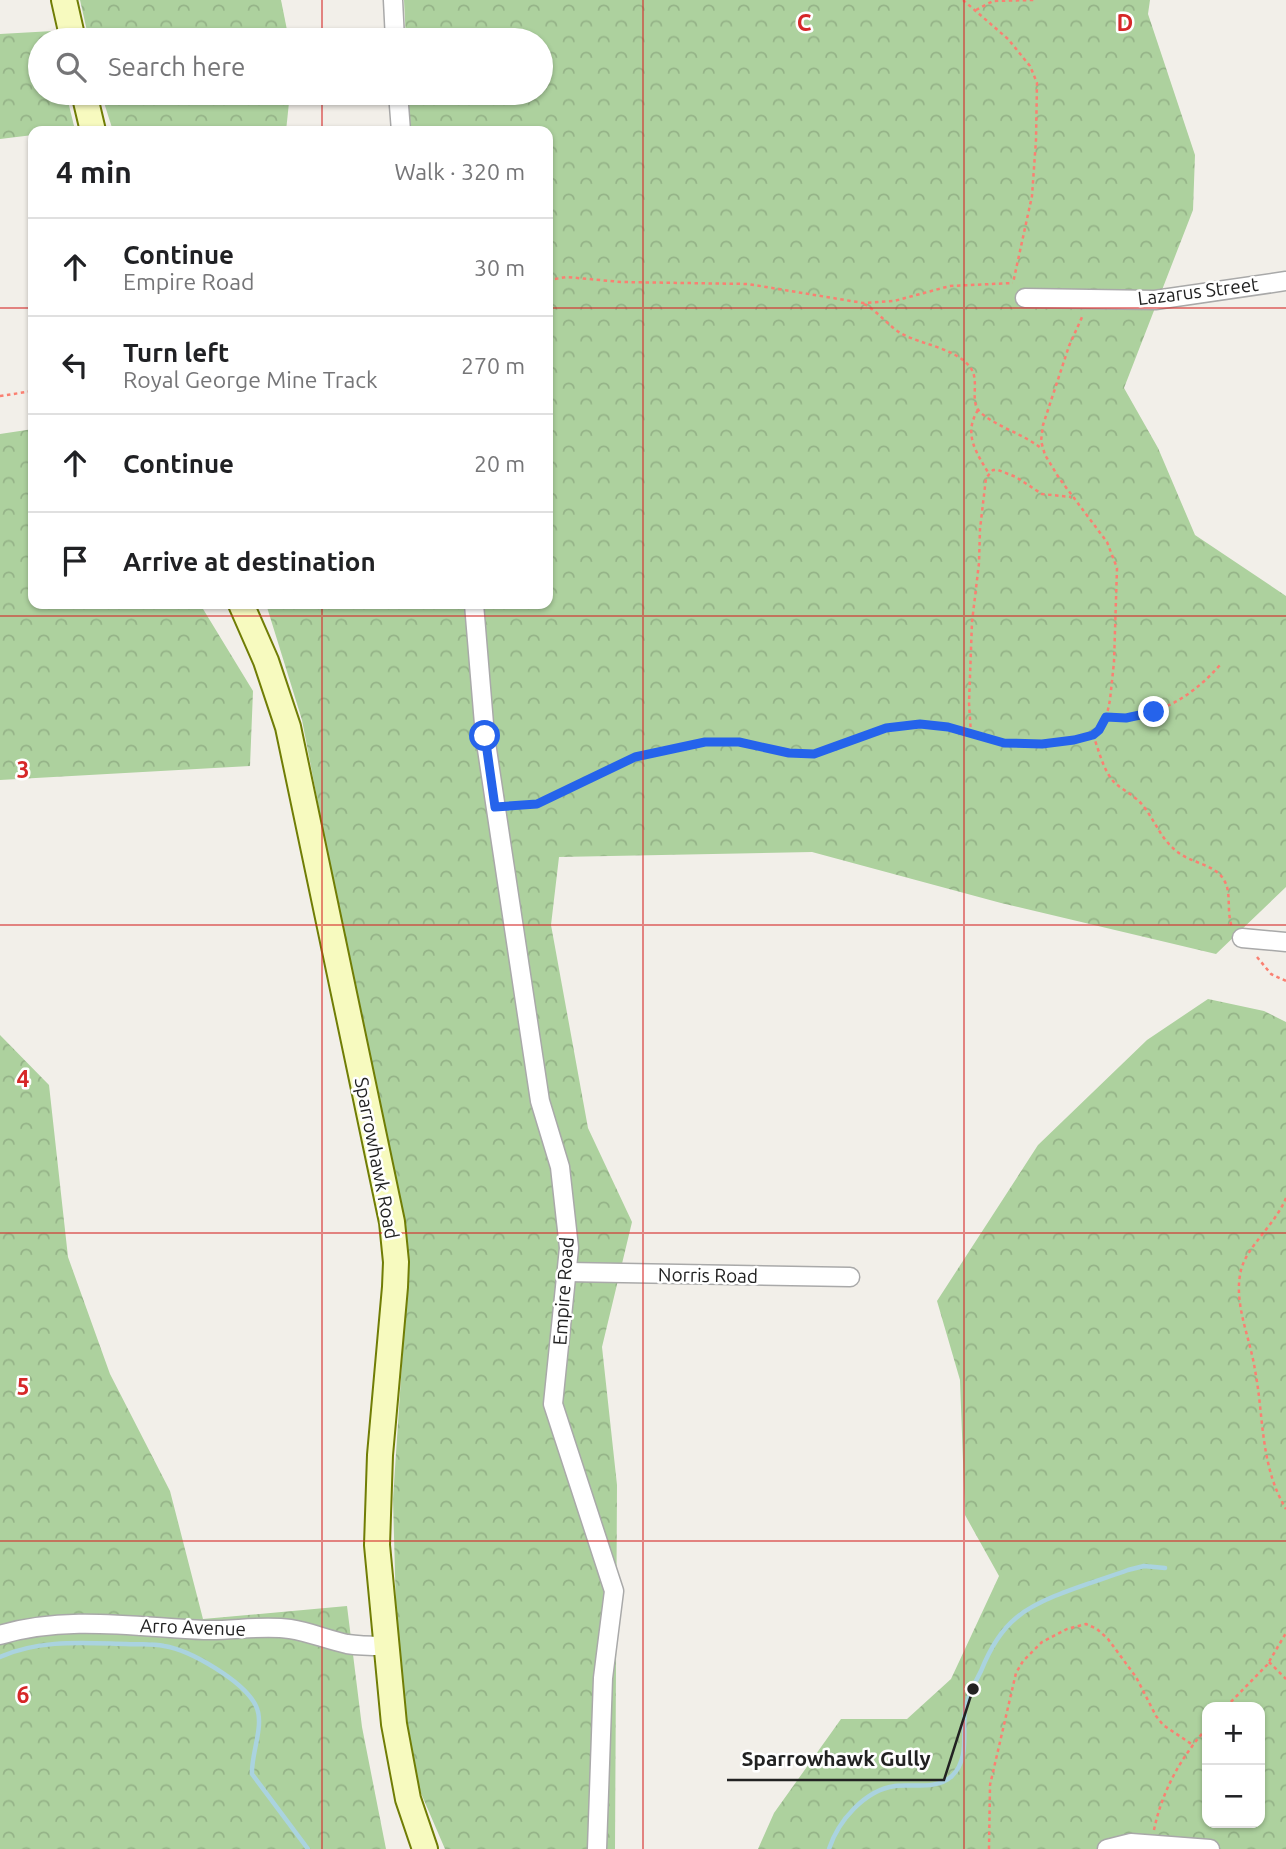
<!DOCTYPE html>
<html lang="en">
<head>
<meta charset="utf-8">
<style>
  body { margin:0; font-family:Ubuntu,sans-serif; background:#f2f2f2; color:#202124 }
  .controls { position:absolute; right:21px; bottom:21px; display:grid; overflow:hidden; border-radius:14px; box-shadow:0 2px 5px #0004 }
  .controls button { width:63px; height:63px; display:grid; place-items:center; padding:0; border:0; border-bottom:2px solid #e0e0e0; background:#fff; color:#202124; font:35px sans-serif }
  .stop { position:absolute; width:21px; height:21px; margin:-16px; border:5px solid #2563eb; border-radius:50%; background:#fff }
  .stop.end { background:#2563eb; border-color:#fff; box-shadow:0 2px 7px #0008 }
  .list { margin:0; padding:0; list-style:none }
  h2 { display:flex; justify-content:space-between; align-items:center; height:91px; margin:0; padding:0 28px; font-size:30px }
  h2 small { font-size:23px; font-weight:400; color:#757577 }
  .list li { display:grid; grid-template-columns:46px 1fr auto; gap:21px; align-items:center; box-sizing:border-box; height:98px; padding:0 28px; border-top:2px solid #e0e0e0 }
  .list b { display:block; font-size:26px; white-space:nowrap }
  .list p { margin:0; font-size:23px; white-space:nowrap; color:#757577 }
  .list em { font-size:23px; font-style:normal; color:#757577 }
  .icon { flex:none; width:38px; height:38px; fill:none; stroke:currentColor; stroke-width:2; stroke-linecap:round; stroke-linejoin:round }
  .map { position:relative; flex:none; width:1286px; height:1849px; overflow:hidden }
  .search { position:absolute; background:#fff; box-shadow:0 2px 5px #0004; left:28px; top:28px; width:525px; height:77px; display:flex; align-items:center; gap:18px; box-sizing:border-box; padding:0 24px; border-radius:38px; color:#757577; font-size:26px }
  .panel { position:absolute; background:#fff; box-shadow:0 2px 5px #0004; left:28px; top:126px; width:525px; height:483px; border-radius:14px }
  .map>svg:first-child { display:block }
</style>
</head>
<body>
<div class="map">
<svg width="1286" height="1849" viewBox="0 0 1286 1849">
  <defs>
    <pattern id="forest-crowns" width="20" height="18" patternUnits="userSpaceOnUse" patternTransform="scale(1.75)"><rect width="20" height="18" fill="#add19e"/><path d="M2 6a3 3 0 1 1 6 0M12 15a3 3 0 1 1 6 0" fill="none" stroke="#95b388"/></pattern>
  </defs>
  <rect width="100%" height="100%" fill="#f2efe9"/>
  <g fill="url(#forest-crowns)" fill-rule="evenodd">
    <path d="M80,0h201l8,40h-200z"/>
    <path d="M404,0h746l-2,14 47,141 -2,55 -69,178 34,60 37,87 91,61v291l-70,67 -215,-51 -189,-51 -253,5 -8,68 37,203 44,94 -30,125 15,138 -2,364h-170l-25,-58 -22,-107 -5,-185 15,-228 -106,-551 -36,-116h282v-473h-145l3,-38h135v-53h-135z"/>
    <path d="M53,31l2,9h-15v53h26l9,37 -42,1v4l-33,4v-105z"/>
    <path d="M101,93h189l-4,38h-173z"/>
    <path d="M33,429v175h167l53,87 -3,75 -250,14v-346z"/>
    <path d="M1208,999l56,12 22,11v827h-528l16,-36 67,-94h66l44,-40 48,-103 -34,-61 -5,-135 -23,-79 101,-156 109,-105zM1207,1707h53v116h-53z"/>
    <path d="M0,1035l49,50 19,172 42,117 60,117 33,128 144,-13 15,121 24,122h-386z"/>
  </g>
  <g fill="none" stroke-linecap="round" stroke-linejoin="round">
    <g stroke="#aad3df" stroke-width="4.5">
      <path d="M0,1657c40,-18 84,-14 126,-13 12,1 26,-1 38,2 26,4 80,35 92,60 9,19 -5,47 -4,68l56,75"/>
      <path d="M829,1849c9,-28 36,-59 66,-63 18,-2 42,4 57,-10 18,-18 10,-43 13,-66 2,-13 10,-27 16,-39 8,-20 18,-39 35,-53 25,-22 80,-36 112,-48l16,-4 21,2"/>
    </g>
    <defs>
      <g id="street">
        <path d="M393,0l2,40"/>
        <path d="M398,93l3,38"/>
        <path d="M1025,298l130,2 131,-19"/>
        <path d="M474,604l11,132 55,365 20,66 9,81 -16,156 61,187 -11,87 -6,171"/>
        <path d="M1242,938l44,4"/>
        <path d="M567,1272l283,5"/>
        <path d="M0,1635c65,-20 137,-8 204,-5 28,1 58,-5 86,-1 20,3 38,11 57,15 13,2 25,2 38,2"/>
        <path d="M1107,1849l24,-6 79,6"/>
      </g>
      <g id="secondary">
        <path d="M64,0l9,40"/>
        <path d="M84,93l9,38"/>
        <path d="M241,604l25,57 22,66 104,495 4,40 -1,25 -15,168 -3,90 17,179 14,75 17,50"/>
      </g>
    </defs>
    <use href="#street" stroke="#a9a9a9" stroke-width="21"/>
    <use href="#secondary" stroke="#707d05" stroke-width="28"/>
    <g stroke="#fa8072" stroke-width="2.5" stroke-dasharray="3.5 3.5" stroke-linecap="butt">
      <path d="M963,0l45,39 22,27 7,17 -1,57 -4,56 -19,87"/>
      <path d="M976,10l17,-9 41,-1"/>
      <path d="M548,280l19,-3 54,5 127,2 115,19 31,-2 56,-15 63,-3"/>
      <path d="M864,304c15,8 24,22 38,30 21,11 53,14 68,33 11,14 -2,35 11,46 16,14 43,21 61,36"/>
      <path d="M0,396l33,-5"/>
      <path d="M978,410c-15,24 -2,42 11,64"/>
      <path d="M1106,717c48,3 84,-18 115,-53"/>
      <path d="M971,734l-2,-31 3,-81 7,-59 1,-34 6,-51 7,-8h5l18,7 26,17 29,3"/>
      <path d="M1093,735c6,15 10,36 22,48 9,8 22,14 29,24 13,17 17,33 35,46 13,10 37,12 45,27 8,13 2,31 8,47"/>
      <path d="M513,807l14,-1 22,-7 43,-23 43,-19 70,-15h34l62,12 25,-3 29,-13 51,-13 42,2 40,12 36,5 50,-4 12,-2 13,-8 8,-16 3,-14 4,-38 3,-94 -10,-26 -48,-64 -14,-23 -4,-14 2,-16 26,-79 14,-31"/>
      <path d="M1257,957l14,17 15,7"/>
      <path d="M1286,1198c-11,27 -39,48 -45,72 -8,33 9,67 14,100 9,47 5,96 31,139"/>
      <path d="M1269,1662l17,17"/>
      <path d="M1226,1707l41,-42 19,-32"/>
      <path d="M1154,1830c8,-39 27,-73 53,-102"/>
      <path d="M989,1849l1,-64 26,-112 7,-12 19,-19 25,-13 19,-5 11,5 11,10 28,38 20,39 7,9 30,20"/>
    </g>
    <use href="#street" stroke="#fff" stroke-width="18"/>
    <use href="#secondary" stroke="#f7fabf" stroke-width="24"/>
  </g>
  <g fill="none" stroke-linecap="round" stroke-linejoin="round">
    <path stroke="#2563eb" stroke-width="9" d="M485,736l10,71 42,-3 98,-47 70,-15h34l50,11 25,1 72,-26 34,-4 28,3 56,16 38,1 32,-4 19,-5 6,-5 7,-13 20,1 28,-6"/>
  </g>
  <path fill="none" stroke="#d62828" stroke-width="2" stroke-opacity="0.55" d="M322,0v40M643,0v1849M964,0v1849M322,93v38M0,308h33M548,308h738M322,604v1245M0,616h1286M0,925h1286M0,1233h1286M0,1541h1286"/>
  <g text-anchor="middle" dominant-baseline="central" stroke-width="5" stroke-linejoin="round" paint-order="stroke">
    <g font-size="19" fill="#222" stroke="#fff">
      <text transform="translate(1198 291) rotate(-7)">Lazarus Street</text>
      <text transform="translate(377 1158) rotate(79)">Sparrowhawk Road</text>
      <text transform="translate(708 1275) rotate(1)">Norris Road</text>
      <text transform="translate(563 1291) rotate(-86)">Empire Road</text>
      <text transform="translate(193 1627) rotate(2)">Arro Avenue</text>
    </g>
  </g>
  <g font-size="23" text-anchor="middle" font-weight="bold" fill="#d62828" stroke="#fff" stroke-width="5" stroke-linejoin="round" paint-order="stroke">
    <text x="804" y="31">C</text>
    <text x="1125" y="31">D</text>
    <text x="23" y="778">3</text>
    <text x="23" y="1087">4</text>
    <text x="23" y="1395">5</text>
    <text x="23" y="1703">6</text>
  </g>
  <path fill="none" stroke="#222" stroke-width="2.5" d="M973 1689L944 1780H727"/>
  <circle fill="#222" stroke="#fff" stroke-width="2.5" cx="973" cy="1689" r="7"/>
  <g font-size="21" text-anchor="middle" font-weight="bold" fill="#222" stroke="#fff" stroke-width="5" stroke-linejoin="round" paint-order="stroke">
    <text x="836" y="1766">Sparrowhawk Gully</text>
  </g>
</svg>
<div class="controls">
<button>+</button>
<button>−</button>
</div>
<div class="stop" style="left:485px;top:736px"></div>
<div class="stop end" style="left:1154px;top:712px"></div>
<div class="search"><svg class="icon" aria-label="search" viewBox="0 0 24 24"><circle cx="10" cy="10" r="6"/><path d="M15 15l6 6"/></svg>Search here</div>
<section class="panel">
<h2>4 min<small>Walk · 320 m</small></h2>
<ul class="list">
<li><svg class="icon" aria-label="ahead" viewBox="0 0 24 24"><path d="M12 20V5M6 11l6-6 6 6"/></svg><div><b>Continue</b><p>Empire Road</p></div><em>30 m</em></li>
<li><svg class="icon" aria-label="left" viewBox="0 0 24 24"><path d="M17 20v-9H6M10 6l-5 5 5 5"/></svg><div><b>Turn left</b><p>Royal George Mine Track</p></div><em>270 m</em></li>
<li><svg class="icon" aria-label="ahead" viewBox="0 0 24 24"><path d="M12 20V5M6 11l6-6 6 6"/></svg><div><b>Continue</b></div><em>20 m</em></li>
<li><svg class="icon" aria-label="arrive" viewBox="0 0 24 24"><path d="M6 21V4h12l-3 4 3 4H6"/></svg><div><b>Arrive at destination</b></div></li>
</ul>
</section>
</div>
</body>
</html>
